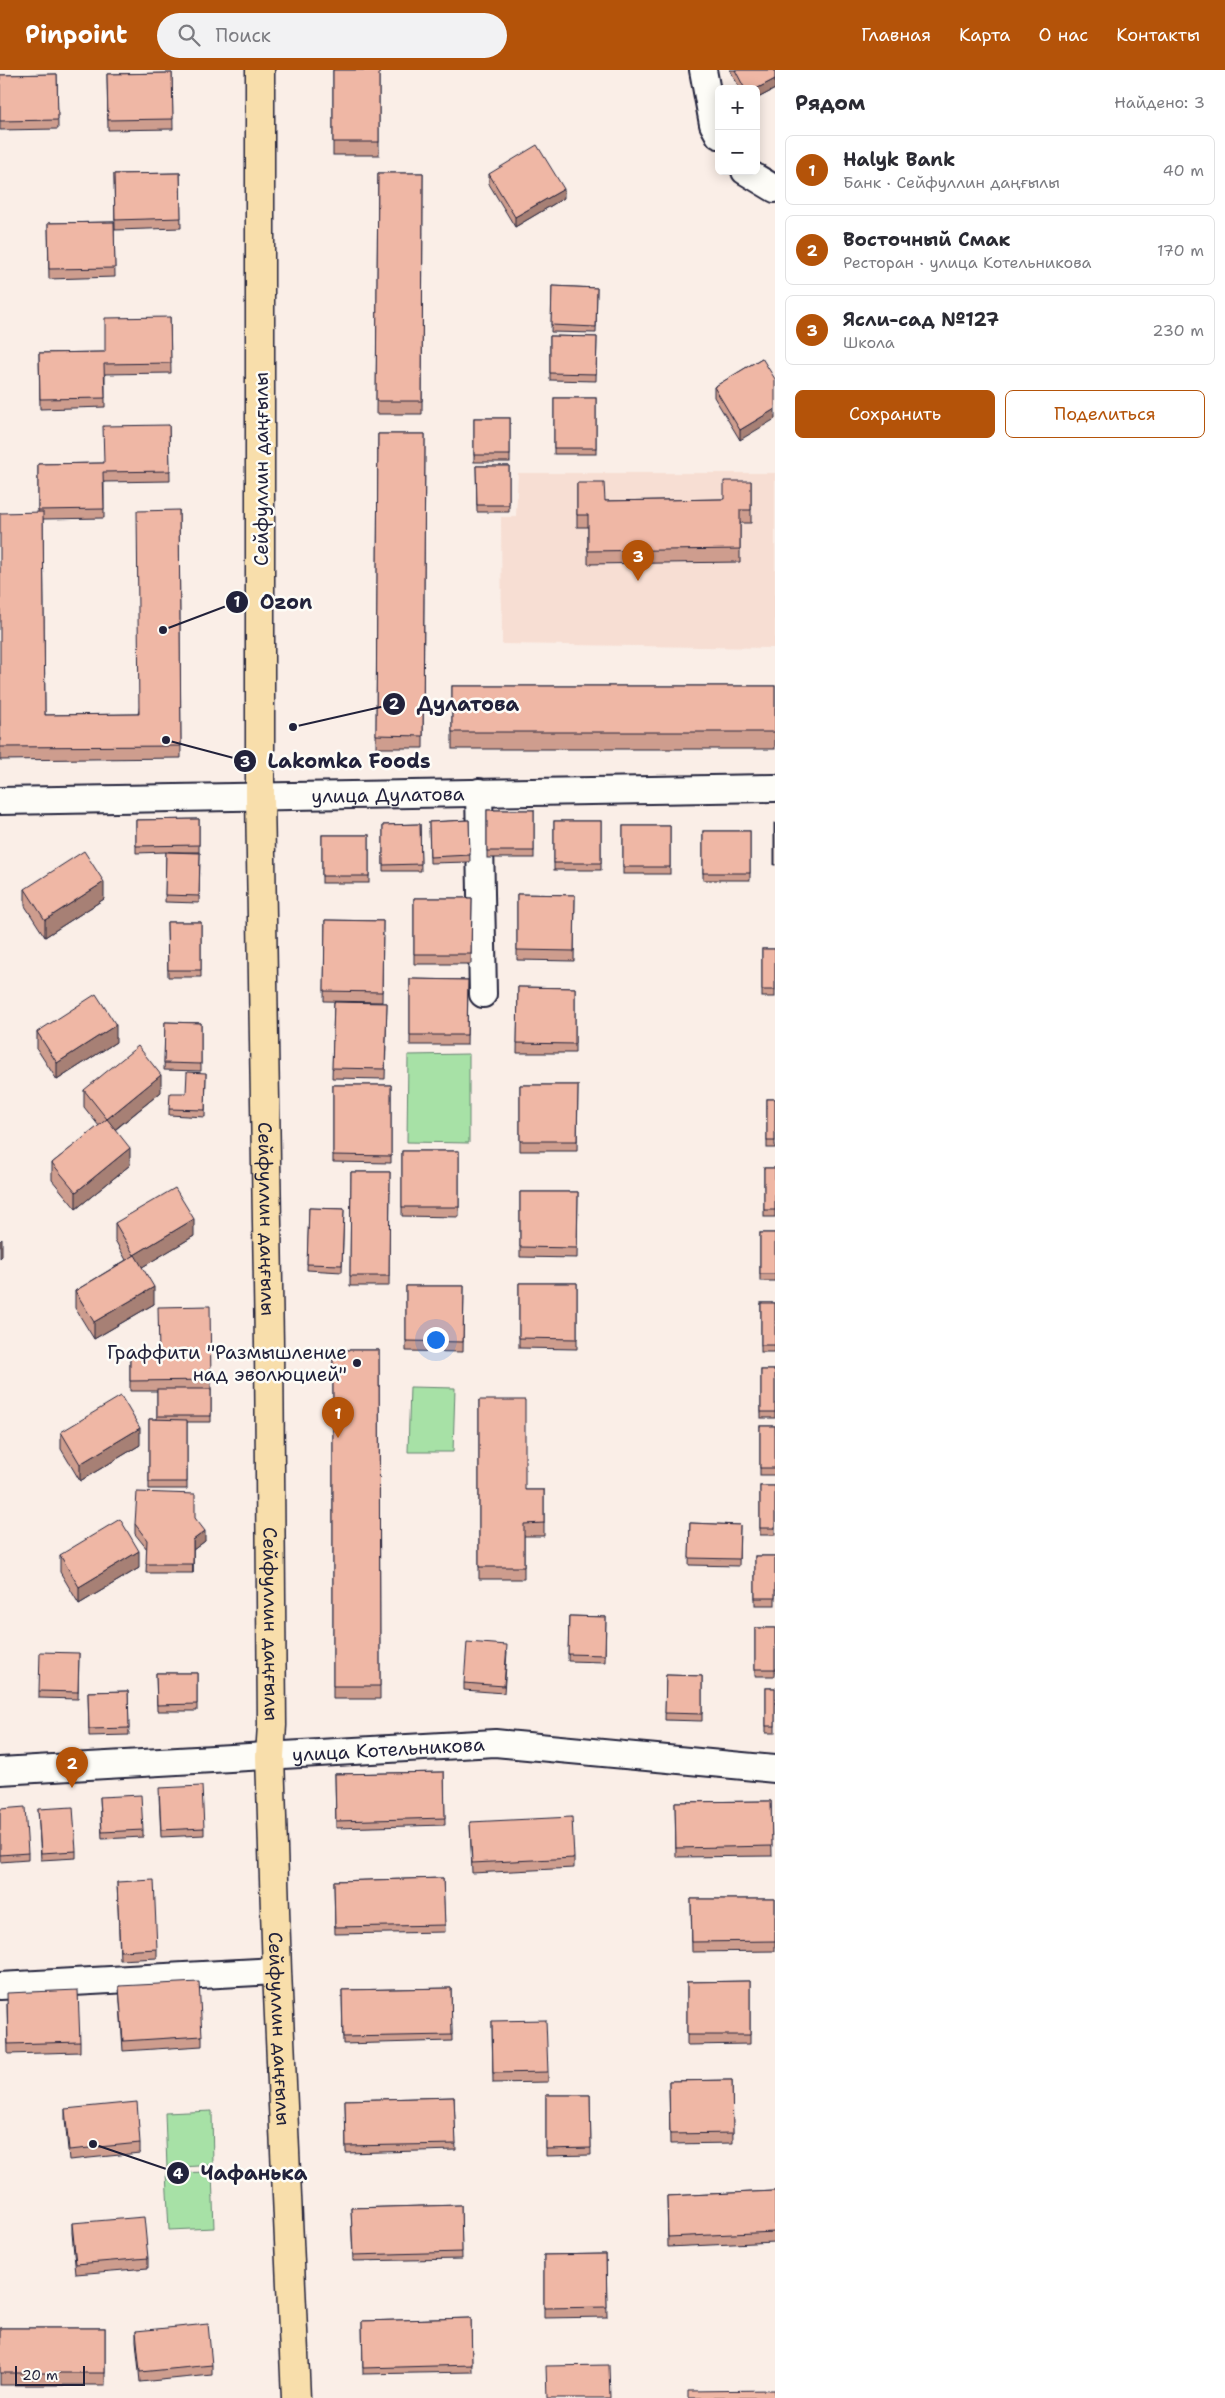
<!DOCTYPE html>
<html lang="ru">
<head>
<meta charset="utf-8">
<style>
  body { margin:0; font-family:"Shantell Sans",sans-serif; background:#f2f2f3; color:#2b2b33 }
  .controls { position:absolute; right:15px; top:15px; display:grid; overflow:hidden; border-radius:8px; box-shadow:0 2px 12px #0003 }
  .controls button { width:45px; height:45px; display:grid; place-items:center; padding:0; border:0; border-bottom:1px solid #e1e1e2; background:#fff; color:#2b2b33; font:25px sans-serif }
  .scale { position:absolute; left:15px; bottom:12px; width:70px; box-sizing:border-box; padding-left:5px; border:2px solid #22223b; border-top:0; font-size:14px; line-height:18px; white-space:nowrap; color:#22223b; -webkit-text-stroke:4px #fdfcf7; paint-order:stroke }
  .you { position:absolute; left:435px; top:1269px; width:18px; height:18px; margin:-12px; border:4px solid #fff; border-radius:50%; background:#1a73e8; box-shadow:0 0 0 8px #1a73e833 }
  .badge { display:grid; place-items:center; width:32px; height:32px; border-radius:50%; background:#b45309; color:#fff; font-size:16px; font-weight:700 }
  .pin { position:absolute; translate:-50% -41px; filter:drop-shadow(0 1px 2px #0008) }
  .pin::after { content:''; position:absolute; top:26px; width:18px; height:15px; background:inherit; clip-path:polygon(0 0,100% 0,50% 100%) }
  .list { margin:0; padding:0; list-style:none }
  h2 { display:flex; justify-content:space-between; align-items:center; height:65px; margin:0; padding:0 20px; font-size:21px }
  h2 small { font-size:16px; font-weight:400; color:#7c7c81 }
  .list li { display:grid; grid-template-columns:32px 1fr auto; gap:15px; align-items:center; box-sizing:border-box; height:70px; margin:0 10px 10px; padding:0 10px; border:1px solid #e1e1e2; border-radius:8px }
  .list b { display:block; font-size:19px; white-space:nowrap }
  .list p { margin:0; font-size:16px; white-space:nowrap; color:#7c7c81 }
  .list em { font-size:16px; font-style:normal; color:#7c7c81 }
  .actions { display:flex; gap:10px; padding:15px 20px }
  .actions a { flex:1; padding:11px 0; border:1px solid #b45309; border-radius:8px; text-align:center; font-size:18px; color:#b45309 }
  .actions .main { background:#b45309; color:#fff }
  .icon { flex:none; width:28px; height:28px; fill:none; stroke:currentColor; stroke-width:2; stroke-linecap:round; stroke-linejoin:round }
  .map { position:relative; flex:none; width:775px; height:2328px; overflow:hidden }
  header { display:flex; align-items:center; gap:30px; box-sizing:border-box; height:70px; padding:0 25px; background:#b45309; color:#fff }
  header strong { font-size:24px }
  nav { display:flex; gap:28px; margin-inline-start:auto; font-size:18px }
  .search { width:350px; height:45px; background:#f2f2f3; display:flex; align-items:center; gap:12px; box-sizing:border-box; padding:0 18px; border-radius:28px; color:#7c7c81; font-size:19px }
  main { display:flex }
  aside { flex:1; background:#fff }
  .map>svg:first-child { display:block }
</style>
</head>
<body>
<header>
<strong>Pinpoint</strong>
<div class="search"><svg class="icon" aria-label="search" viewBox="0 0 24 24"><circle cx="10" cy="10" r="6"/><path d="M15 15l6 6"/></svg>Поиск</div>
<nav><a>Главная</a><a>Карта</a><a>О нас</a><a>Контакты</a></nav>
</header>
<main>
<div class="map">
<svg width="775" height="2328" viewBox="0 0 775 2328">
  <rect width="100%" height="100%" fill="#faeee7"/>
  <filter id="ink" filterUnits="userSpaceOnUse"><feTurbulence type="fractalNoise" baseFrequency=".02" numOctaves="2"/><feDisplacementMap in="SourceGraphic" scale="10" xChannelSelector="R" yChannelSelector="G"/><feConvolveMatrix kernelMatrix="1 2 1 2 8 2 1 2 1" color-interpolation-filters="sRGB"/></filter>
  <g filter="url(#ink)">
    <path fill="#f7ded3" d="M518,403h257v175l-273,-4 -1,-127h15z"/>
    <g fill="#a7e1a6" stroke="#648270">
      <path d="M469,984v89l-62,-1 1,-87z"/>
      <path d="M410,1317l45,1 -2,64h-45z"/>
      <path d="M212,2041l1,54 -46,3 -2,-55z"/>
      <path d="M212,2102l2,56 -45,2 -3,-57z"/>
    </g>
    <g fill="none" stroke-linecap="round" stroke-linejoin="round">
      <defs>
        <g id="minor">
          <path d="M703,0l10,54 6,11"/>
          <path d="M745,101l30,18"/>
          <path d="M479,722l4,202"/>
          <path id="s1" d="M0,731l775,-13"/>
          <path id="s2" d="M0,1701l495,-28 280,26"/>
          <path d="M0,1916l277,-15"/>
        </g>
        <g id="major">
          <path id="s3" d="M260,0v726l9,549 3,380 -2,31 7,215 19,427"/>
        </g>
      </defs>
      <use href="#minor" stroke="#22223b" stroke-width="30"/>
      <use href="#major" stroke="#22223b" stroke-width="31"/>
      <use href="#minor" stroke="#fdfcf7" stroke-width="26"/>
      <use href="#major" stroke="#f8deab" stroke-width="28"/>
    </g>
    <g fill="#ce9d8e" stroke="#22223b">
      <rect x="333" y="0" width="46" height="85"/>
      <path d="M730,0h45v19l-19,10v-10h-16z"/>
      <path d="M172,3l1,56 -65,1 -1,-56z"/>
      <path d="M57,4l1,55 -58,1v-55z"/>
      <path d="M180,103l1,55 -66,2 -1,-56z"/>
      <path d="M378,103h45l-1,241h-46z"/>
      <path d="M489,104l75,24 -49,29 -26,-43z"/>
      <path d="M114,152l1,55 -66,2 -1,-56z"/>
      <path d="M552,216l45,2 -1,45 -45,-1z"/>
      <path d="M170,247l1,56 -66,1v33l-65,2 -1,-56 66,-1z"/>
      <path d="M550,266l47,1 -1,44 -46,-1z"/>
      <path d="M762,288l-22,82 -26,-43v-10z"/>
      <rect x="554" y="328" width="42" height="56"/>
      <rect x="474" y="348" width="36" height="44"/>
      <path d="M169,355l1,56 -66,1v36l-61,1 2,196 93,-1 41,-204 2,248 -181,2v-38l38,-210v-48l66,-1z"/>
      <path d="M378,364h47l-2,314h-47z"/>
      <path d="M476,396h33v46h-32z"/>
      <path d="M751,411v42h-11v39l-152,2v-37h-11v-44l28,18 119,-2z"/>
      <rect x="452" y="616" width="323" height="63"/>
      <rect x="487" y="740" width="47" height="48"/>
      <path d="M199,749v33h-31l32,1 -1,50 -34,-1 1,-50 -30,1v-33z"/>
      <path d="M469,750l1,42 -40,1 -1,-41z"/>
      <rect x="554" y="751" width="47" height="49"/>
      <path d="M420,754l1,47h-38v-46z"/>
      <rect x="623" y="756" width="47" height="48"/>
      <rect x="703" y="761" width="47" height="49"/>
      <rect x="322" y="765" width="47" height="48"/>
      <path d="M25,819l79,10 -59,38 -20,-31z"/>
      <path d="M517,824l58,1 -1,66 -57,-1z"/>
      <path d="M414,828h58l-1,66h-57z"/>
      <path d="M325,850l58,1 -1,81 -58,-1z"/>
      <path d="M167,852h34v55h-33z"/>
      <rect x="762" y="879" width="13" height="48"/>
      <path d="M410,909l58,1 -1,65h-57z"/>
      <path d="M518,917l57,1v65h-58z"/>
      <path d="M334,932l53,1 -2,76 -53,-1z"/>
      <path d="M165,952l36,1v48l-37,-1z"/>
      <path d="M37,962l79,10 -59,38 -20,-31z"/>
      <path d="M206,1003l-1,44 -36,-2v-6l17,-16z"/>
      <path d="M333,1015h58v78l-58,-1z"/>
      <path d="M520,1015h58l-1,66h-57z"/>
      <path d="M84,1020l77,2 -46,38 15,35 -54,44 -24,-29v-17l47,-37 -15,-19z"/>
      <rect x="767" y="1029" width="8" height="49"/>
      <path d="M402,1081h57v66l-57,-1z"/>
      <rect x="764" y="1098" width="11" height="49"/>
      <path d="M351,1102h39l-1,114h-39z"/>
      <path d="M520,1122h58l-1,66 -57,-1z"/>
      <path d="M309,1138l35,1 -2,63 -35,-2z"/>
      <path d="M115,1153l79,13 -52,31 12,37 -60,35 -19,-31v-17l51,-31 -11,-20z"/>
      <rect x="760" y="1163" width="15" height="48"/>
      <path d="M519,1213h58v66l-58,-1z"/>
      <path d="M406,1216h58l-1,66 -57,-1z"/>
      <rect x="761" y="1233" width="14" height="49"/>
      <path d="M333,1280h46l1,349h-47z"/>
      <path d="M159,1283l52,27v42h-24v67h-38v-70h8v-28h-27v-37z"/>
      <rect x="761" y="1300" width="14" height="48"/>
      <path d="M479,1330l46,90h19v46h-20v43h-45z"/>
      <rect x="760" y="1356" width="15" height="49"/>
      <path d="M61,1362l79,13 -60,36 -19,-32z"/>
      <rect x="760" y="1416" width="15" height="49"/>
      <path d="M195,1448l10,23 -12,9v23h-47l1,-24 -12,-15v-10z"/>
      <path d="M690,1453l50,2 -1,41 -50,-1z"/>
      <path d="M60,1485l79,13 -60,36 -19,-32z"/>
      <rect x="755" y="1486" width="20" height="49"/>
      <path d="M569,1546l37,1 -1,45 -37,-1z"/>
      <rect x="755" y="1558" width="20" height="48"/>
      <path d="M507,1582l-3,41 -40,-3v-7z"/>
      <path d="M79,1583l-1,46 -39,-1v-7z"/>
      <path d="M156,1603h41v38h-40z"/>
      <path d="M666,1605l36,1v45l-37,-1z"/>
      <rect x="766" y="1618" width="9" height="45"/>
      <path d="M128,1621l1,44 -40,1 -1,-44z"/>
      <path d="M444,1702l1,53 -109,3 -1,-54z"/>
      <path d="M159,1725l45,33v7l-43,2z"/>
      <path d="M100,1727l43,33v7l-41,2z"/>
      <path d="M771,1731l1,55 -96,1 -1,-55z"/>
      <path d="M0,1739l28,44v7l-28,2z"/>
      <path d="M38,1739l38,42v7l-35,2z"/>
      <path d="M470,1752l104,36v10l-102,5z"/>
      <path d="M443,1808l2,54 -110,2 -1,-53z"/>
      <path d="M117,1812l40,67v9l-37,2z"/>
      <path d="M691,1829h84v52l-83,1z"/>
      <path d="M750,1911v63l-63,1v-63z"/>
      <path d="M119,1916l83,50v10l-79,5z"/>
      <path d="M451,1918l1,53 -109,3 -1,-54z"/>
      <path d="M7,1933l73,39v10l-72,2z"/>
      <path d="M492,1951l56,51v10l-55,1z"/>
      <path d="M732,2010l1,63 -63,1 -1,-63z"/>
      <path d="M546,2025h44l1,60 -45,1z"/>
      <path d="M454,2027l2,53 -110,3 -1,-53z"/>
      <path d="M65,2039l75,34v10l-71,7 -4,-41z"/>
      <path d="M775,2121v51l-107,5 -1,-51z"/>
      <path d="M461,2135l1,54 -109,2 -2,-53z"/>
      <path d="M72,2153l76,35v10l-72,6 -4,-41z"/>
      <path d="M606,2184l1,63 -63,1v-63z"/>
      <path d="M471,2248l1,54 -109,2 -1,-53z"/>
      <rect x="0" y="2258" width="105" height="57"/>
      <path d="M136,2261l76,34v10l-72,7 -4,-41z"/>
    </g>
    <g fill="#a78074" stroke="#22223b">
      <path d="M775,9v10l-19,10v-10z"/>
      <path d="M564,119v9l-49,29v-10z"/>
      <path d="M775,339v10l-35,21v-10z"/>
      <path d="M104,812v17l-59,38v-17z"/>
      <path d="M116,955v17l-59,38v-17z"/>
      <path d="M161,1005v17l-54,44v-17z"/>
      <path d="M130,1078v17l-54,44v-17z"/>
      <path d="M194,1149v17l-60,36v-17z"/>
      <path d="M2,1169v17l-2,2v-17z"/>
      <path d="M154,1217v17l-60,35v-17z"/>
      <path d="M140,1358v17l-60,36v-17z"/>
      <path d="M205,1461v10l-12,9v23v-33z"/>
      <path d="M139,1481v17l-60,36v-17z"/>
    </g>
    <g fill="#efb7a5" stroke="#22223b">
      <rect x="333" y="0" width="46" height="72"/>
      <path d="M735,0h40v9l-19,10h-11z"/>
      <path d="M172,3l1,46 -65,1 -1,-46z"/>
      <path d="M57,4l1,46 -58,1v-46z"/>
      <path d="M537,75l27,44 -49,28 -26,-43z"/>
      <path d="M180,103l1,45 -66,2 -1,-46z"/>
      <path d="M378,103h45l-1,228h-46z"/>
      <path d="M114,152l1,46 -66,1 -1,-46z"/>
      <path d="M552,216l45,2 -1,39 -45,-2z"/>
      <path d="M170,247l1,46 -67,1 1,34 -65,1 -1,-46 66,-1v-34z"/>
      <path d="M550,266l47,1 -1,37 -46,-1z"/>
      <path d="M762,288l13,21v30l-35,21 -26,-43z"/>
      <rect x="554" y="328" width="42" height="50"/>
      <rect x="474" y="348" width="36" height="37"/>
      <path d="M169,355l1,46 -67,1 1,37 -66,1v-46l66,-1 -1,-37z"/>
      <path d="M378,364h47l-2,302 -47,-1z"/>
      <path d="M476,396h33v39h-32z"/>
      <path d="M724,411h27v29h-11v39l-152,2v-36h-11v-32h27l1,18 119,-2z"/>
      <path d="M179,440l2,236 -181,1v-234l43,-1 2,203 94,-1 -2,-203z"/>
      <rect x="452" y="616" width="323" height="46"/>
      <rect x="487" y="740" width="47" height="41"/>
      <path d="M199,749v26l-63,1v-26z"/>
      <path d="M469,750l1,35 -40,2 -1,-35z"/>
      <rect x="554" y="751" width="47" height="42"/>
      <rect x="774" y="753" width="1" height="42"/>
      <path d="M420,754l1,40 -38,1v-40z"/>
      <rect x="623" y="756" width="47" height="41"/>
      <rect x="703" y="761" width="47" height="42"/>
      <rect x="322" y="765" width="47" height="41"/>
      <path d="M84,781l20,31 -59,38 -20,-31z"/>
      <path d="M166,782l34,1 -1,43 -34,-1z"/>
      <path d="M517,824l58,1 -1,56 -57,-1z"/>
      <path d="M414,828h58l-1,56h-57z"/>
      <path d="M325,850l58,1 -1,71 -58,-1z"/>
      <path d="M167,852h34v48h-33z"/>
      <rect x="762" y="879" width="13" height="41"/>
      <path d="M410,909l58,1 -1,55h-57z"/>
      <path d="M518,917l57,1v56l-58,-1z"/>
      <path d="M96,924l20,31 -59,38 -20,-31z"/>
      <path d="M334,932l53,1 -2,66 -53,-1z"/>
      <path d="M165,952l36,1v41l-37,-1z"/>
      <path d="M138,976l23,29 -54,44 -23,-29z"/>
      <path d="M187,1002l19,1 -1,37 -36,-1 1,-16h16z"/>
      <path d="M333,1015h58v71l-58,-1z"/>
      <path d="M520,1015h58l-1,56h-57z"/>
      <rect x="767" y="1029" width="8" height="42"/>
      <path d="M107,1049l23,29 -54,44 -24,-29z"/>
      <rect x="402" y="1081" width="57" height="56"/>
      <rect x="764" y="1098" width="11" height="42"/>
      <path d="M351,1102h39l-1,104h-39z"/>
      <path d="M175,1118l19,31 -60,36 -19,-32z"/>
      <path d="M520,1122h58l-1,56 -57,-1z"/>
      <path d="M309,1138l35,1 -2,56 -35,-1z"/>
      <rect x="760" y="1163" width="15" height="41"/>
      <path d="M135,1185l19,32 -60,35 -19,-31z"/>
      <path d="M519,1213h58v56l-58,-1z"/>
      <path d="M406,1216h58l-1,56 -57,-1z"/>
      <rect x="761" y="1233" width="14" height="42"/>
      <path d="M210,1236l1,74 -81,1v-27l29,-1 -1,-46z"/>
      <path d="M333,1280h46l1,336h-47z"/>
      <rect x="761" y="1300" width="14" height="42"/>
      <rect x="157" y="1319" width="54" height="27"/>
      <path d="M121,1326l19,32 -60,36 -19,-32z"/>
      <path d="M479,1330h46v90h19v33l-20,1v43h-45z"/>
      <path d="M149,1349l38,1v62h-38z"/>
      <rect x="760" y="1356" width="15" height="42"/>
      <rect x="760" y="1416" width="15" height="42"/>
      <path d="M137,1422l58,2v24l10,13 -12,9v24h-47l1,-24 -12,-16z"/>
      <path d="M120,1449l19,32 -60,36 -19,-32z"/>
      <path d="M690,1453l50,2 -1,34 -50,-1z"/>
      <rect x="755" y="1486" width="20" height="42"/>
      <path d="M569,1546l37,1 -1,38 -37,-1z"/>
      <rect x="755" y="1558" width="20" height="41"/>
      <path d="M467,1572l40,3 -3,41 -40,-3z"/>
      <path d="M40,1582l39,1 -1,39 -39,-1z"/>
      <path d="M156,1603h41v31l-40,1z"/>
      <path d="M666,1605l36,1v38l-37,-1z"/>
      <rect x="766" y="1618" width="9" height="38"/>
      <path d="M128,1621l1,37 -40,1 -1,-37z"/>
      <path d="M444,1702l1,46 -109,3 -1,-47z"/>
      <path d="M202,1716l2,42 -43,2 -2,-42z"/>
      <path d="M141,1725l2,35 -41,2 -2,-35z"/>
      <path d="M771,1731l1,45 -96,2 -1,-46z"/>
      <path d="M25,1737l3,46 -28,2v-46z"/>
      <path d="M73,1737l3,44 -35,2 -3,-44z"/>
      <path d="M572,1747l2,41 -102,5 -2,-41z"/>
      <path d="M443,1808l2,47 -110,2 -1,-46z"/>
      <path d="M154,1810l3,69 -37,2 -3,-69z"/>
      <path d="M691,1829h84v42l-83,1z"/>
      <path d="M750,1911v54h-63v-53z"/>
      <path d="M199,1912l3,54 -79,5 -4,-55z"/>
      <path d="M451,1918l1,47 -109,2 -1,-47z"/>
      <path d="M78,1920l2,52 -72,2 -1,-51z"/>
      <path d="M546,1950l2,52 -55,1 -1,-52z"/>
      <path d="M732,2010l1,53 -63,1 -1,-53z"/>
      <path d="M546,2025h44l1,53 -45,1z"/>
      <path d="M454,2027l2,47 -110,2 -1,-46z"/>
      <path d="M137,2032l3,41 -71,7 -4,-41z"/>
      <path d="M775,2121v41l-107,5 -1,-41z"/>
      <path d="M461,2135l1,47 -109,3 -2,-47z"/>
      <path d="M144,2147l4,41 -72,6 -4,-41z"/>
      <path d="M606,2184l1,53 -63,1v-53z"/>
      <path d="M471,2248l1,47 -109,3 -1,-47z"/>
      <path d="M208,2254l4,41 -72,7 -4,-41z"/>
      <rect x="0" y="2258" width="105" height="45"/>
      <path d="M609,2295l1,33h-63l-1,-32z"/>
      <path d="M775,2320v8h-87v-7z"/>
    </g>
  </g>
  <circle fill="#22223b" stroke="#fdfcf7" stroke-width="2" cx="357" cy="1293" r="5"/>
  <g text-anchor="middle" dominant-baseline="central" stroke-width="5" stroke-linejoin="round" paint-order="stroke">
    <g font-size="19" fill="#22223b" stroke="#fdfcf7">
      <text transform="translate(261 399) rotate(-90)">Сейфуллин даңғылы</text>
      <text stroke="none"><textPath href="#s1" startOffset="388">улица Дулатова</textPath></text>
      <text stroke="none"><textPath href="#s3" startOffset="1149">Сейфуллин даңғылы</textPath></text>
      <text stroke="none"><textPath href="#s3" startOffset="1554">Сейфуллин даңғылы</textPath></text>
      <text stroke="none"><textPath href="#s2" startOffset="389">улица Котельникова</textPath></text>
      <text stroke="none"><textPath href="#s3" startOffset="1959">Сейфуллин даңғылы</textPath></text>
    </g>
    <g font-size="19" fill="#22223b" stroke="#fdfcf7" text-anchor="end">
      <text x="347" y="1282">Граффити "Размышление<tspan x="347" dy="22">над эволюцией"</tspan></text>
    </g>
  </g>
  <path fill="none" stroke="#22223b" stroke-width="2" d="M163 560L237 532M293 657L394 634M166 670L245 691M93 2074L178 2103"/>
  <g fill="#22223b" stroke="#fdfcf7" stroke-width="2">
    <circle cx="163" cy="560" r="5"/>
    <circle cx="293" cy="657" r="5"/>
    <circle cx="166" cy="670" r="5"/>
    <circle cx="93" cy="2074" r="5"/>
    <circle cx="237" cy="532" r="12"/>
    <circle cx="394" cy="634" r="12"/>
    <circle cx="245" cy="691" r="12"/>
    <circle cx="178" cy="2103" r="12"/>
  </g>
  <g font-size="15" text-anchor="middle" font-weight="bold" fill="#fff">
    <text x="237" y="537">1</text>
    <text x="394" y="639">2</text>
    <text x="245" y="697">3</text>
    <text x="178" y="2109">4</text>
  </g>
  <g font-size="20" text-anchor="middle" font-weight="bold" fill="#22223b" stroke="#fdfcf7" stroke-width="5" stroke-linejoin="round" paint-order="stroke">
    <text x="286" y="539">Ozon</text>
    <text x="468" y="641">Дулатова</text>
    <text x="349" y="698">Lakomka Foods</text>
    <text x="254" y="2110">Чафанька</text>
  </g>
</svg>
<div class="controls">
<button>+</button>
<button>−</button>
</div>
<div class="scale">20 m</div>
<div class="you"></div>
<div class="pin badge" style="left:338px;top:1368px">1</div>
<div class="pin badge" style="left:72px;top:1718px">2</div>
<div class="pin badge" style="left:638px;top:511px">3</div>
</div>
<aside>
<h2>Рядом<small>Найдено: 3</small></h2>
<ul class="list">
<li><span class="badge">1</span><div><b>Halyk Bank</b><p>Банк · Сейфуллин даңғылы</p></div><em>40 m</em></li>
<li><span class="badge">2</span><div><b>Восточный Смак</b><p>Ресторан · улица Котельникова</p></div><em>170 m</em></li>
<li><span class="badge">3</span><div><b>Ясли-сад №127</b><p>Школа</p></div><em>230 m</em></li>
</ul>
<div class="actions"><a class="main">Сохранить</a><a>Поделиться</a></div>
</aside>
</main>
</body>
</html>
